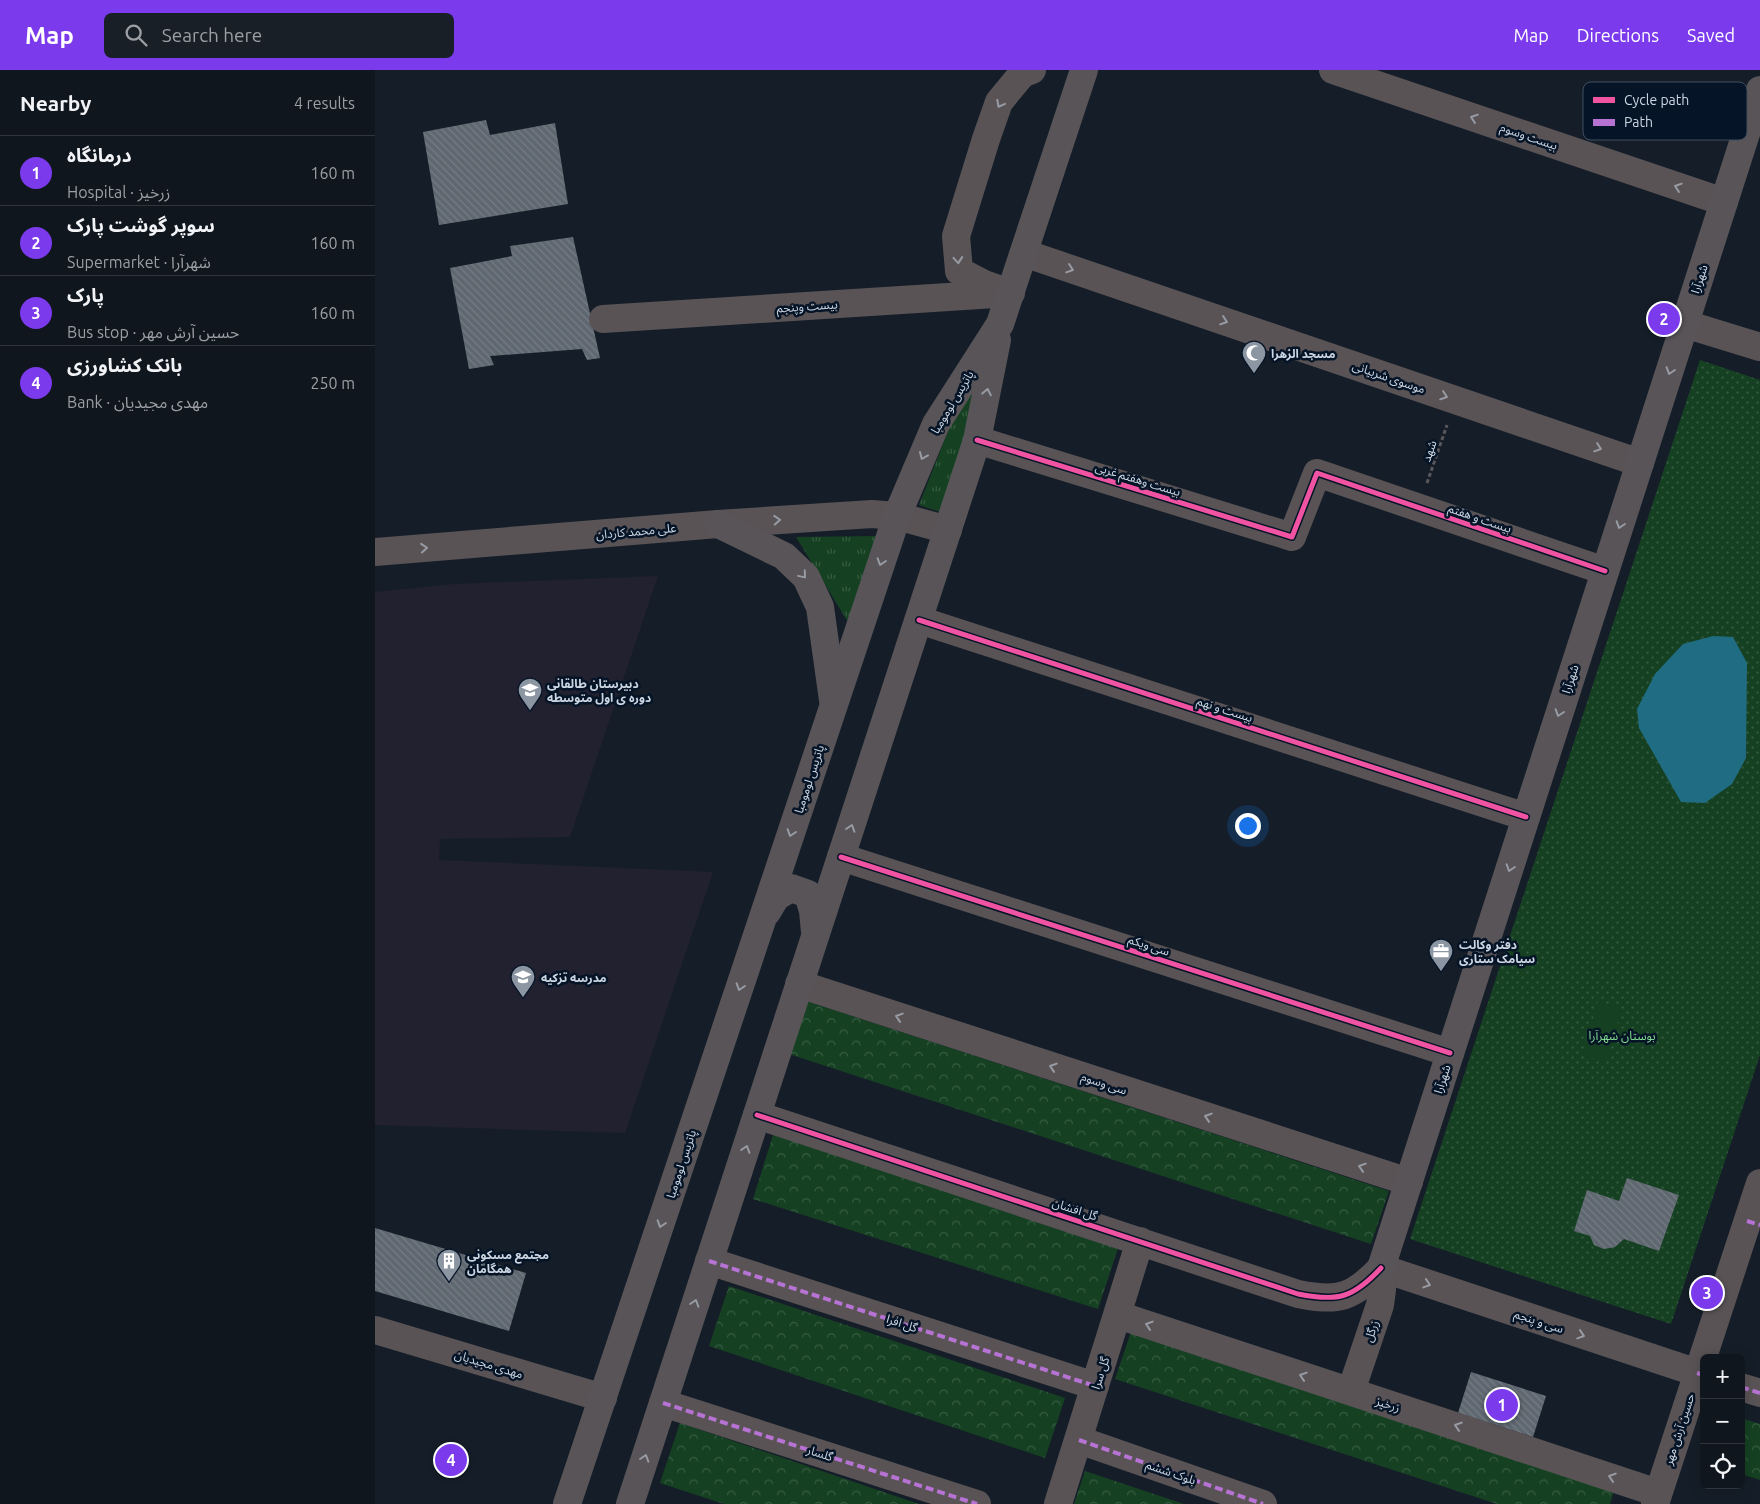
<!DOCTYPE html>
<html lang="en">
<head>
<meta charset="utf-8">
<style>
  body { margin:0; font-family:Ubuntu,"Noto Sans Arabic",sans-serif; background:#191f27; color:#f1f3f6 }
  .controls { position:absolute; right:15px; bottom:15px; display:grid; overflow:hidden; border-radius:8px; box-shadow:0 2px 12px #0003 }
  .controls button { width:45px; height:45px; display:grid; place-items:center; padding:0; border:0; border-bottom:1px solid #30353c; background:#10161e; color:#f1f3f6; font:25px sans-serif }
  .you { position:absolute; left:872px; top:755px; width:18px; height:18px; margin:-12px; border:4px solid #fff; border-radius:50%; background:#1a73e8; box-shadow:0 0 0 8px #1a73e833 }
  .badge { display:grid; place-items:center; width:32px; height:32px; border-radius:50%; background:#7c3aed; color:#fff; font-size:16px; font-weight:700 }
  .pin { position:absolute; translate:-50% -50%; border:2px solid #fff; box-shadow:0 1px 5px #0006 }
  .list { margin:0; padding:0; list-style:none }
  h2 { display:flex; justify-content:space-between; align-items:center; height:65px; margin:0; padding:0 20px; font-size:21px }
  h2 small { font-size:16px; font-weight:400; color:#9c9fa4 }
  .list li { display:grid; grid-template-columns:32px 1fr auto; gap:15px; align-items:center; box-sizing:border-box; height:70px; padding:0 20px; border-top:1px solid #30353c }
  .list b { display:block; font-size:19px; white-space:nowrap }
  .list p { margin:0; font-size:16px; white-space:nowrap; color:#9c9fa4 }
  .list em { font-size:16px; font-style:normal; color:#9c9fa4 }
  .icon { flex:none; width:28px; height:28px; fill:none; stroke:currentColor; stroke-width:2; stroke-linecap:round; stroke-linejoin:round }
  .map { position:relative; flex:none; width:1385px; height:1434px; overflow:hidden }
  header { display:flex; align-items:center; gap:30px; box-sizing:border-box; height:70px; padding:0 25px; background:#7c3aed; color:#fff }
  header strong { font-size:24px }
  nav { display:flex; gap:28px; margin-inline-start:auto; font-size:18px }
  .search { width:350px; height:45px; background:#191f27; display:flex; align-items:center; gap:12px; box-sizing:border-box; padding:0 18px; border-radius:8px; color:#9c9fa4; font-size:19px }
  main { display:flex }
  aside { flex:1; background:#10161e }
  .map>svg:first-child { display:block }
</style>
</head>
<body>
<header>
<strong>Map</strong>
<div class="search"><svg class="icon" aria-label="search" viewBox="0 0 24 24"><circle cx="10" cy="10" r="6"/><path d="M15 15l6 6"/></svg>Search here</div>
<nav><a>Map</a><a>Directions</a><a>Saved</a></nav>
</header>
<main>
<aside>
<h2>Nearby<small>4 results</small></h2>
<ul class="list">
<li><span class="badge">1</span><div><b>درمانگاه</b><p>Hospital · زرخیز</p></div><em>160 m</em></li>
<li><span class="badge">2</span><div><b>سوپر گوشت پارک</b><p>Supermarket · شهرآرا</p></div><em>160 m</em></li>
<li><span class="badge">3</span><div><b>پارک</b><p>Bus stop · حسین آرش مهر</p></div><em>160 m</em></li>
<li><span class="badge">4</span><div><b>بانک کشاورزی</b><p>Bank · مهدی مجیدیان</p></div><em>250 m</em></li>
</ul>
</aside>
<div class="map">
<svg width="1385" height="1434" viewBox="0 0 1385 1434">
  <defs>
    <pattern id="grass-tufts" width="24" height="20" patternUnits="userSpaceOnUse" patternTransform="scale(1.25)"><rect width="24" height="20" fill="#154122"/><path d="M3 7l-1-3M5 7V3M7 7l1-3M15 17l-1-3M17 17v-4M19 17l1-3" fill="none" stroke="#365c42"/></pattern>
    <pattern id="forest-crowns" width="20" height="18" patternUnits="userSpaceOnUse" patternTransform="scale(1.25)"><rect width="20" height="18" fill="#154122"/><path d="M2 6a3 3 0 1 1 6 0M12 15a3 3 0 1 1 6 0" fill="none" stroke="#365c42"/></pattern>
    <pattern id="park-dots" width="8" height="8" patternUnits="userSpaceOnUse" patternTransform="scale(1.25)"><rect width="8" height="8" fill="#154122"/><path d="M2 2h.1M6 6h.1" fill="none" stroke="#365c42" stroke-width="1.8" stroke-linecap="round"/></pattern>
    <pattern id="building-back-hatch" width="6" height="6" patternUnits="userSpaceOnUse" patternTransform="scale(1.25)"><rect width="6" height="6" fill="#5f6770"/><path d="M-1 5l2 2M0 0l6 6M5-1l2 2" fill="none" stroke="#757c84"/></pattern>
  </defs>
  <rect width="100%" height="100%" fill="#151e28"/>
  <path fill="#222130" d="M283,506l-88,261 -130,2 -1,21 274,12 -88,261 -250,-8v-533l79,-8z"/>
  <g fill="url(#grass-tufts)">
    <path d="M613,286l-45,157 -24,-8 45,-114z"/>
    <path d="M505,466l-32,86 -52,-85z"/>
  </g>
  <g fill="url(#forest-crowns)">
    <path d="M428,930l586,191 -18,53 -585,-191z"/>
    <path d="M399,1062l346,110 -22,67 -345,-110z"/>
    <path d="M354,1216l336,112 -20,60 -336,-112z"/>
    <path d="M756,1262l483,159 -4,13h-113l-382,-125z"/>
    <path d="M1366,1348l19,6v56l-19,-6z"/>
    <path d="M305,1353l239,81h-195l-64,-21z"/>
    <path d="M710,1401l99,33h-110z"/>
  </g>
  <path fill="url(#park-dots)" d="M1325,290l60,20v675l-89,269 -261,-85z"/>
  <path fill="#154122" d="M1223,931l24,7 -16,55 -23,-8z"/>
  <path fill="#206c83" d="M1338,566l20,1 14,26 -1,95 -14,26 -27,19 -24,-1 -42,-74 -2,-19 18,-35 28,-30z"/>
  <g fill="url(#building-back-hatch)">
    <path d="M111,50l4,15 65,-12 13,81 -129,21 -16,-93z"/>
    <path d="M198,167l27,121 -13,2 -5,-11 -92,7 4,9 -25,4 -19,-101 62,-12 -2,-10z"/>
    <path d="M1252,1108l52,17 -20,56 -35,-12 -9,8 -11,2 -10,-4 -4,-9 -16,-5 13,-41 32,11z"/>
    <path d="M0,1158l151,45 -17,58 -134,-40z"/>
    <path d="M1096,1302l75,24 -13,41 -75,-24z"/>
  </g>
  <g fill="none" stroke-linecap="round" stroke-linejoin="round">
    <path stroke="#58575b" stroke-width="3" stroke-dasharray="4 2.5" stroke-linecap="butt" d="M1052,413l20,-58"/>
    <g stroke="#595356" stroke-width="28">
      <path d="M958,0l391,132"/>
      <path d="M649,183l616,210"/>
      <path d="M629,221l-20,-7 -25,-13 -3,-35 30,-97 13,-37 23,-28 10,-4"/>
      <path d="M228,249l408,-26"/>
      <path d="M1310,254l75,23"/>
      <path d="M602,370l315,97 25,-64 288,98"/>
      <path d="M0,482l343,-28 154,-10 25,2 51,14"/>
      <path d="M544,550l607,197"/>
      <path d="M466,787l609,196"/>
      <path d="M424,914l610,198"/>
      <path d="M382,1045l541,179c40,8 55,4 83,-26"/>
      <path d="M334,1191l386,125"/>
      <path d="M1006,1198l323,107"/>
      <path d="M743,1245l540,178"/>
      <path d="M0,1260l228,68"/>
      <path d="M1366,1317l19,6"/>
      <path d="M976,1321l29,-86 2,-15 -1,-22"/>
      <path d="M288,1333l314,101"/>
      <path d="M704,1370l184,64"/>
      <path d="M683,1434l82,-263"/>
      <path d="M1280,1434l105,-321"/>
    </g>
    <g stroke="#585458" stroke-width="28">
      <path d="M343,454l66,32 22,21 14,30 13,93"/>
      <path d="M392,842l9,-15 15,-9 17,6 5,17 2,21"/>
      <path d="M1006,1198l379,-1178"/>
      <path d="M192,1434l330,-988 39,-92 64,-100 84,-254"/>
      <path d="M255,1434l347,-1064 20,-100"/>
    </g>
    <g stroke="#b673d3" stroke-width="4" stroke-dasharray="8 4" stroke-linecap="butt">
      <path d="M1372,1151l13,4"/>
      <path d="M334,1191l386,125"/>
      <path d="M1322,1303l7,2"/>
      <path d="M1366,1317l19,6"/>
      <path d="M288,1333l314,101"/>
      <path d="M704,1370l184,64"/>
    </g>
    <defs>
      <g id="cycleway">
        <path d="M602,370l315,97 25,-64 288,98"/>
        <path d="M544,550l607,197"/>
        <path d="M466,787l609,196"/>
        <path d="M382,1045l541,179c40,8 55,4 83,-26"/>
      </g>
    </defs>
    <use href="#cycleway" stroke="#051426" stroke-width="8"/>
    <use href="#cycleway" stroke="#f153a3" stroke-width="5"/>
  </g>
  <defs><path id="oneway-chevron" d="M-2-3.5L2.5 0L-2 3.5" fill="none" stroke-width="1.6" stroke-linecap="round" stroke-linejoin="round" transform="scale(1.25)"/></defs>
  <g stroke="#989ba4">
    <use href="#oneway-chevron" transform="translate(625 34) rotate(118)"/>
    <use href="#oneway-chevron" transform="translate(1099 48) rotate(-161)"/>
    <use href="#oneway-chevron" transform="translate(1303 117) rotate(-161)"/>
    <use href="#oneway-chevron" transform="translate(583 190) rotate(85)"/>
    <use href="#oneway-chevron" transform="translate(695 199) rotate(19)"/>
    <use href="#oneway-chevron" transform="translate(849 251) rotate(19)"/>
    <use href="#oneway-chevron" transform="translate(1069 326) rotate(19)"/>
    <use href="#oneway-chevron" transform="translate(1223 378) rotate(19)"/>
    <use href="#oneway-chevron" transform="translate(402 450) rotate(-4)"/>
    <use href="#oneway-chevron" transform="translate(49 478) rotate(-5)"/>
    <use href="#oneway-chevron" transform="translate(524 947) rotate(-162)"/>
    <use href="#oneway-chevron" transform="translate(678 997) rotate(-162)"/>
    <use href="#oneway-chevron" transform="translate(833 1047) rotate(-162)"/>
    <use href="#oneway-chevron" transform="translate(987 1097) rotate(-162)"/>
    <use href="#oneway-chevron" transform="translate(1052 1214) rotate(18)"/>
    <use href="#oneway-chevron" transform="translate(774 1255) rotate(-162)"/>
    <use href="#oneway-chevron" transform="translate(1206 1265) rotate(18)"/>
    <use href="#oneway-chevron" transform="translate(928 1306) rotate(-162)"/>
    <use href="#oneway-chevron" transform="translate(1083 1356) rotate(-162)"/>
    <use href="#oneway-chevron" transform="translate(1237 1407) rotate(-162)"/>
  </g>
  <g stroke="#989ca4">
    <use href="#oneway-chevron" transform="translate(1295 301) rotate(108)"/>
    <use href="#oneway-chevron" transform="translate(612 322) rotate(-79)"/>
    <use href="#oneway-chevron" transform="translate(548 386) rotate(113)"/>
    <use href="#oneway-chevron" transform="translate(1245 455) rotate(108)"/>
    <use href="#oneway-chevron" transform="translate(506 492) rotate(108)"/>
    <use href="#oneway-chevron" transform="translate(428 505) rotate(50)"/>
    <use href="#oneway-chevron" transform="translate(1184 643) rotate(108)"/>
    <use href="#oneway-chevron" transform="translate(476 758) rotate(-72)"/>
    <use href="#oneway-chevron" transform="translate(416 763) rotate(108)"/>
    <use href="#oneway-chevron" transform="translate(1135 798) rotate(108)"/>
    <use href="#oneway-chevron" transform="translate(365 917) rotate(108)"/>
    <use href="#oneway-chevron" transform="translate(371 1079) rotate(-72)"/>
    <use href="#oneway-chevron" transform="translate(286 1154) rotate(108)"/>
    <use href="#oneway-chevron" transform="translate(320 1233) rotate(-72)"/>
    <use href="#oneway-chevron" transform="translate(270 1388) rotate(-72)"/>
  </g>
  <defs>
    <symbol id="mosque-pin" viewBox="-11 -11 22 30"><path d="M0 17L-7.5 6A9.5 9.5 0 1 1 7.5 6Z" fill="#8c96a2" stroke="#051426"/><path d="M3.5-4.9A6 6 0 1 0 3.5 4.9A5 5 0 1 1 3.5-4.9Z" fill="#fff"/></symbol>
    <symbol id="school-pin" viewBox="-11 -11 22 30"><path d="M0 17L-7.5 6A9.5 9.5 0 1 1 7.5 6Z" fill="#8c96a2" stroke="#051426"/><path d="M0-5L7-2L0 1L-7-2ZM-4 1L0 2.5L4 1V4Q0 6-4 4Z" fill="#fff"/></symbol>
    <symbol id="office-pin" viewBox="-11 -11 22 30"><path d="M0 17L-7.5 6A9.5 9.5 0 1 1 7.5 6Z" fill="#8c96a2" stroke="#051426"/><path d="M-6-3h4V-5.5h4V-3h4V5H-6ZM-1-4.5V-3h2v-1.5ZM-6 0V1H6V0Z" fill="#fff"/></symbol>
    <symbol id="building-pin" viewBox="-11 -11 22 30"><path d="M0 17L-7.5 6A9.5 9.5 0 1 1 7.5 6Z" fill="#8c96a2" stroke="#051426"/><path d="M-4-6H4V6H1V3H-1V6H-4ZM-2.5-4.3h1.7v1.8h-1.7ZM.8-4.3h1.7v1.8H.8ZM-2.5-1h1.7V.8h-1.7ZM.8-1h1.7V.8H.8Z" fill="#fff"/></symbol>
  </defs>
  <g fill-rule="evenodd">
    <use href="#mosque-pin" x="865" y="269" width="28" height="38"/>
    <use href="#school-pin" x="141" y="606" width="28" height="38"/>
    <use href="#office-pin" x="1052" y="867" width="28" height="38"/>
    <use href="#school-pin" x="134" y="893" width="28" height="38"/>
    <use href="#building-pin" x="60" y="1177" width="28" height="38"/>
  </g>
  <g text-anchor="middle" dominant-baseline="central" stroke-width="5" stroke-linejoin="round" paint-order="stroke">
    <g font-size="12" fill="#ccd6e3" stroke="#051426">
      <text transform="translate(1154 66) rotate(19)">بیست وسوم</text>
      <text transform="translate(1324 209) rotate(-72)">شهرآرا</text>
      <text transform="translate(432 236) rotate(-4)">بیست وپنجم</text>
      <text transform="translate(1014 307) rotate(19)">موسوی شربیانی</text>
      <text transform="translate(577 332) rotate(-59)">پاتریس لومومبا</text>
      <text transform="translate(1054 381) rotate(-71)">شهد</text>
      <text transform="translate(763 409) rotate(17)">بیست وهفتم غربی</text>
      <text transform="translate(1105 448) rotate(19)">بیست و هفتم</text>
      <text transform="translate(261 461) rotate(-5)">علی محمد کاردان</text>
      <text transform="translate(1195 609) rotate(-72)">شهرآرا</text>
      <text transform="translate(850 639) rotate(18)">بیست و نهم</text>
      <text transform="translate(434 709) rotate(-72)">پاتریس لومومبا</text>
      <text transform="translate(774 875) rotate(18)">سی ویکم</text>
      <text transform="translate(1067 1009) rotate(-72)">شهرآرا</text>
      <text transform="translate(729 1013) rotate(18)">سی وسوم</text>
      <text transform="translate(306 1094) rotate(-72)">پاتریس لومومبا</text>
      <text transform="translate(700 1139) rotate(18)">گل افشان</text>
      <text transform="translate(1164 1251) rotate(18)">سی و پنجم</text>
      <text transform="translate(527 1253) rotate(18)">گل افرا</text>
      <text transform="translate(996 1261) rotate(-71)">زرگل</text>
      <text transform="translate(114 1294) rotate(17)">مهدی مجیدیان</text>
      <text transform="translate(725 1303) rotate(-72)">گل سرا</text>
      <text transform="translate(1013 1334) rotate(18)">زرخیز</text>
      <text transform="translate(1304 1359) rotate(-72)">حسین آرش مهر</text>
      <text transform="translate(445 1383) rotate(18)">گلسار</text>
      <text transform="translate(796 1402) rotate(19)">بلوک ششم</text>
    </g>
    <g font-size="12" font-weight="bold" fill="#ccd6e3" stroke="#051426" text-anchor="start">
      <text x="896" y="283">مسجد الزهرا</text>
      <text x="172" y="613">دبیرستان طالقانی<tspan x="172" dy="14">دوره ی اول متوسطه</tspan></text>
      <text x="1084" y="874">دفتر وکالت<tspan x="1084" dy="14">سیامک ستاری</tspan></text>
      <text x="166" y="907">مدرسه تزکیه</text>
      <text x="92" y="1184">مجتمع مسکونی<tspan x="92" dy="14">همگامان</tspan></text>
    </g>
    <g font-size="12" fill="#82db90" stroke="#051426">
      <text x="1247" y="965">بوستان شهرآرا</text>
    </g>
  </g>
  <rect x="1208" y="12" width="164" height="58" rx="8" fill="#051426" stroke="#414e5f" stroke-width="1"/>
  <rect x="1218" y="27" width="22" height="6" fill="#f153a3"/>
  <rect x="1218" y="49" width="22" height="7" fill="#b673d3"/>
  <g font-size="14" fill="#ccd6e3">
    <text x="1249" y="35">Cycle path</text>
    <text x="1249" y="57">Path</text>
  </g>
</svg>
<div class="controls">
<button>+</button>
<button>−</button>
<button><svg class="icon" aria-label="locate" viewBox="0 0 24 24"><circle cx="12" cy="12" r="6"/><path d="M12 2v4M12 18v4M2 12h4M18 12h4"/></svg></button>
</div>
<div class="you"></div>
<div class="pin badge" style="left:1127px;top:1335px">1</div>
<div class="pin badge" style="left:1289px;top:249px">2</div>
<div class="pin badge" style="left:1332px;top:1223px">3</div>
<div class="pin badge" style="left:76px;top:1390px">4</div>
</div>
</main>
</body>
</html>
